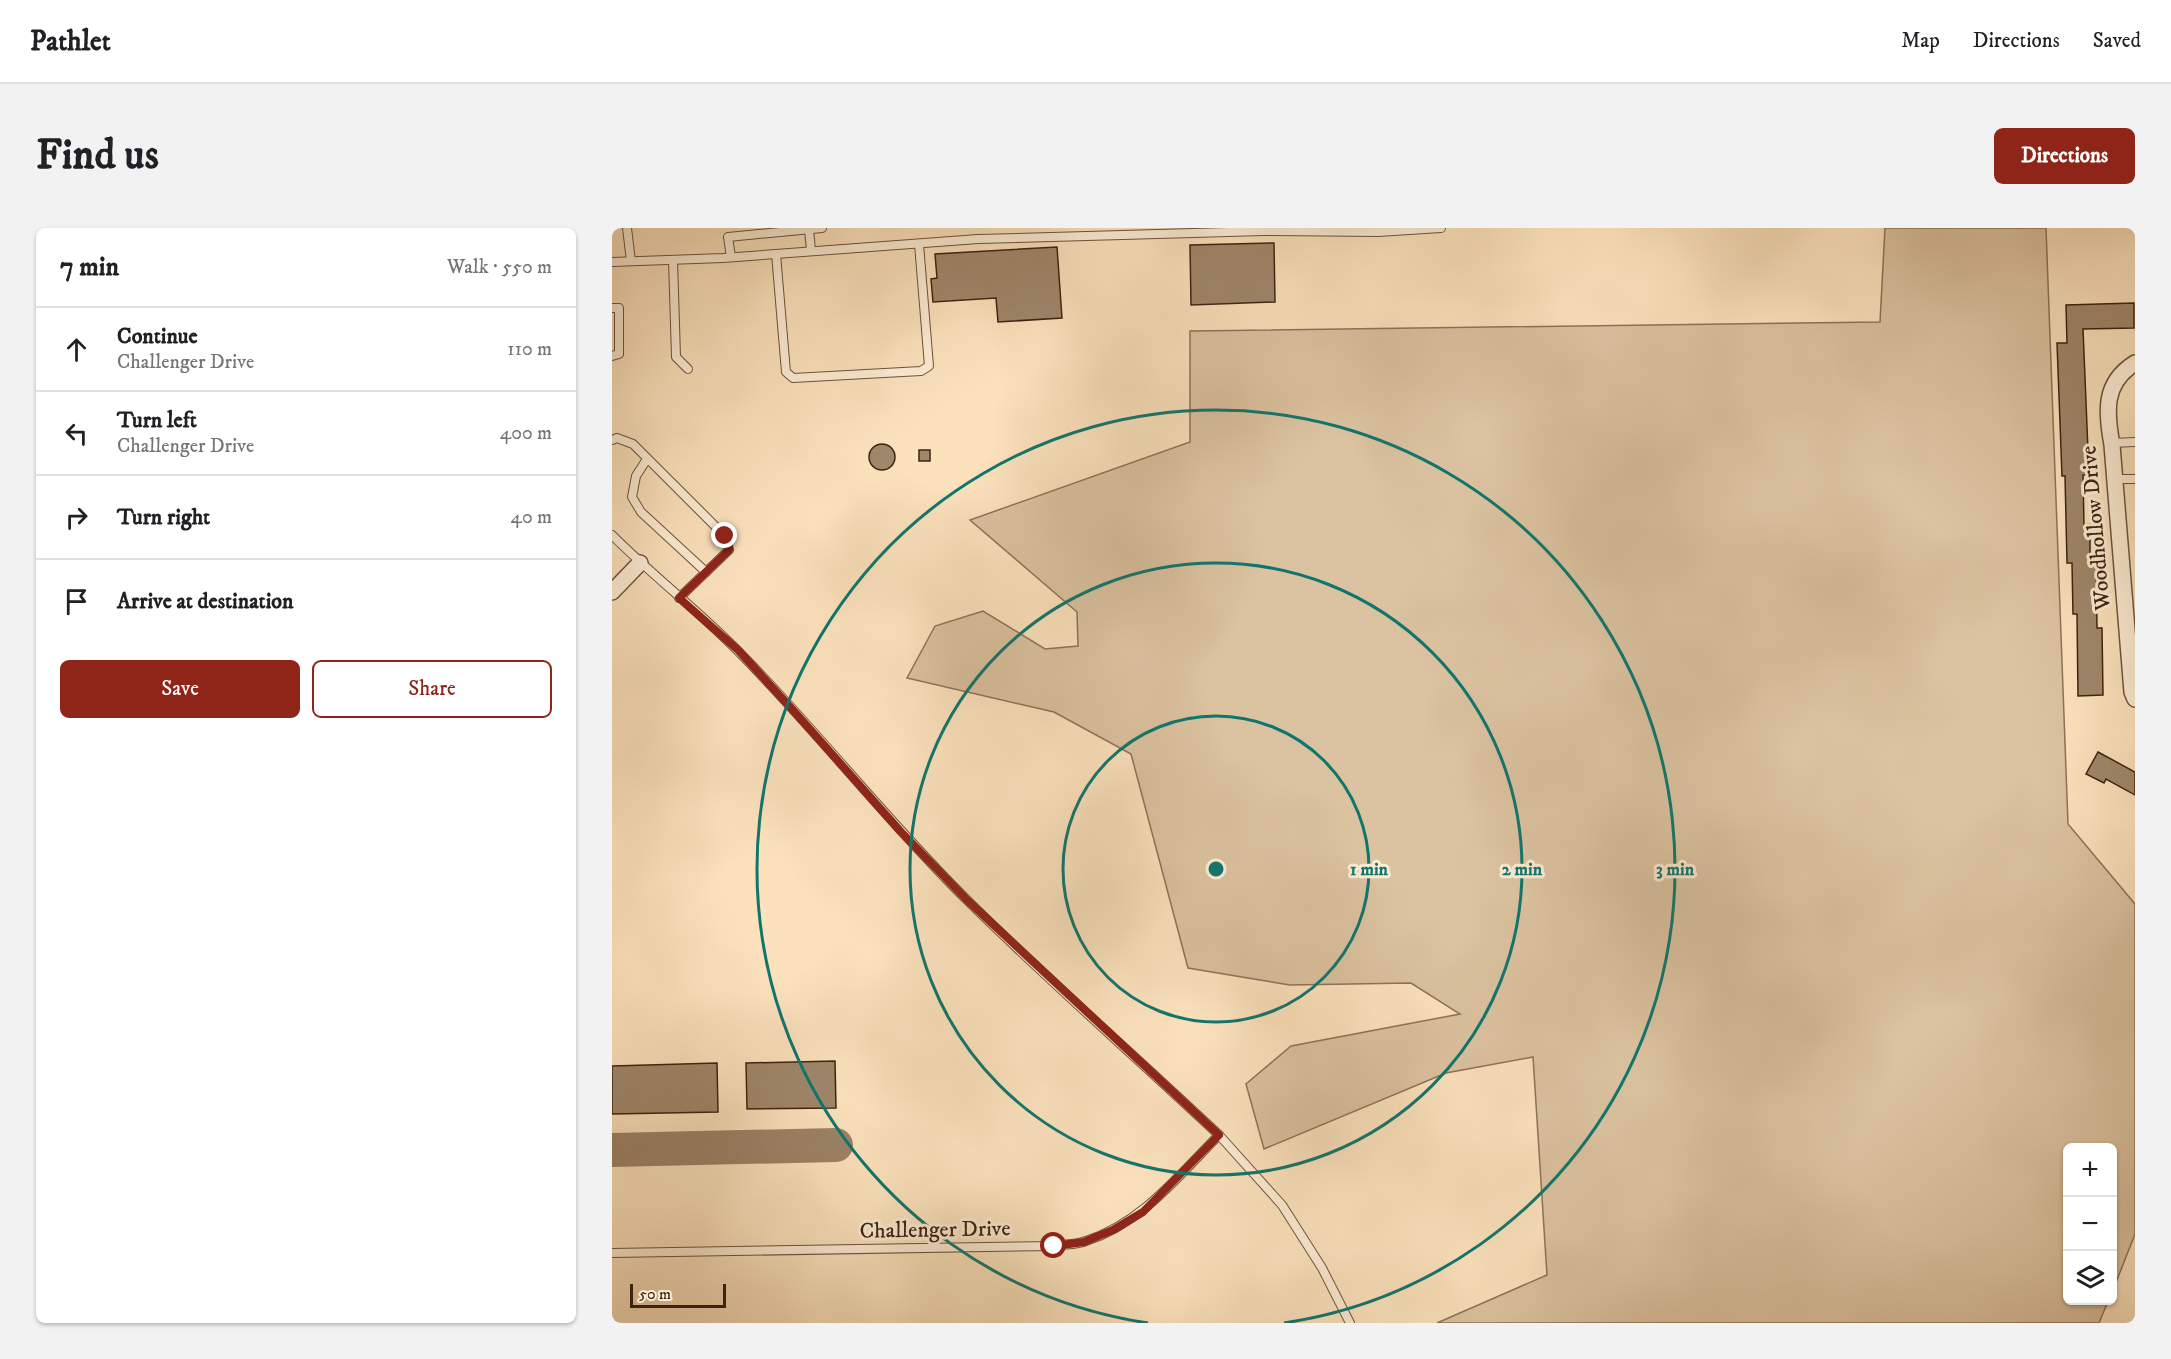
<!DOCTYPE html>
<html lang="en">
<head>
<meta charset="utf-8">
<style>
  body { margin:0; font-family:"IM FELL DW Pica",serif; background:#f2f2f2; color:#202124 }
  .controls { position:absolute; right:18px; bottom:18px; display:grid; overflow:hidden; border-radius:9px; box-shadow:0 2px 4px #0004 }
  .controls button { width:54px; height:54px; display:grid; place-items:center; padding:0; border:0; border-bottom:2px solid #e0e0e0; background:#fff; color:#202124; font:30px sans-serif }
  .scale { position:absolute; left:18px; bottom:15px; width:96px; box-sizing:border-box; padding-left:6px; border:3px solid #3c2412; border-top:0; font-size:16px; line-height:21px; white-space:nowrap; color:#3c2412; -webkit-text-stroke:4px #fcecd4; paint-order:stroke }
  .stop { position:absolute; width:18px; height:18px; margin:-14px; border:4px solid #8f2418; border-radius:50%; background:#fff }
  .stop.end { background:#8f2418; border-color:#fff; box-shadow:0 2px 6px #0008 }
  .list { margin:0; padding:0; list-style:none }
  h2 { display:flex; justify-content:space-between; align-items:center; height:78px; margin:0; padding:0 24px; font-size:26px }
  h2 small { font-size:20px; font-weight:400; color:#757577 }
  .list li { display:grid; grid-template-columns:39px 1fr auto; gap:18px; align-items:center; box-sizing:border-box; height:84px; padding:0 24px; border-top:2px solid #e0e0e0 }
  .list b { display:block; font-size:22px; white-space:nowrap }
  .list p { margin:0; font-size:20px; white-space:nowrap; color:#757577 }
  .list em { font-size:20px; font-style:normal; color:#757577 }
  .actions { display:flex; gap:12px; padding:18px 24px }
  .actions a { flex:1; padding:14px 0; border:2px solid #8f2418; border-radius:9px; text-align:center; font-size:21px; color:#8f2418 }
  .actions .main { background:#8f2418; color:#fff }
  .icon { flex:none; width:33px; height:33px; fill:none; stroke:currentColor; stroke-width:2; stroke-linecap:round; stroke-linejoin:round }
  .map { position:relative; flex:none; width:1523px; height:1095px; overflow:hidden; border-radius:9px }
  header { display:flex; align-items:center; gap:36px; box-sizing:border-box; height:84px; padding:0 30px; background:#fff; border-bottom:2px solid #e0e0e0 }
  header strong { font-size:28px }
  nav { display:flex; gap:33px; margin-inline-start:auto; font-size:21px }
  .intro { display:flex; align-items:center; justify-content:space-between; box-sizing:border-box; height:144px; padding:0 36px }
  h1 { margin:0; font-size:42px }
  .button { padding:15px 27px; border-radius:9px; background:#8f2418; color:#fff; font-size:21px; font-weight:700 }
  main { display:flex; gap:36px; padding:0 36px }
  aside { flex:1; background:#fff; border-radius:9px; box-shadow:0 2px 4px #0004 }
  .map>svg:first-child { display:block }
</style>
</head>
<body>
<header>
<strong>Pathlet</strong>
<nav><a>Map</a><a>Directions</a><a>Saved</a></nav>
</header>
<div class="intro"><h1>Find us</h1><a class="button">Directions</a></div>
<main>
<aside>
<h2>7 min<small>Walk · 550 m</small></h2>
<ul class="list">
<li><svg class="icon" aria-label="ahead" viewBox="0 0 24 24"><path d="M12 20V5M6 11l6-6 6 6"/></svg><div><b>Continue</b><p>Challenger Drive</p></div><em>110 m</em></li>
<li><svg class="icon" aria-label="left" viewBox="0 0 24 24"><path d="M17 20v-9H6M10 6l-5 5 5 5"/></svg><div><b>Turn left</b><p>Challenger Drive</p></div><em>400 m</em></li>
<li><svg class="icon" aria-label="right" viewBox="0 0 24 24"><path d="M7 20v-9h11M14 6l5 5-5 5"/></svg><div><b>Turn right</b></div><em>40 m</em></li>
<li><svg class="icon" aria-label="arrive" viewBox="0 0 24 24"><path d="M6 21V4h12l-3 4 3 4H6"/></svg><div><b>Arrive at destination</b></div></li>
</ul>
<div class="actions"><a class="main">Save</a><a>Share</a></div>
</aside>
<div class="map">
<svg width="1523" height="1095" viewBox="0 0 1523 1095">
  <rect width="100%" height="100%" fill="#fbe2bd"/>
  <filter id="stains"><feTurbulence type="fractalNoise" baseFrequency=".00333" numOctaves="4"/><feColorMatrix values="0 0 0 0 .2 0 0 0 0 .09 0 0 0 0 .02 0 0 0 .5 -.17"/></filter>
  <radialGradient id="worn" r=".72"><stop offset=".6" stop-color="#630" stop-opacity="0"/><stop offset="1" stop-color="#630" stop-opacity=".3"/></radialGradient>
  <path fill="#dbc2a0" stroke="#8c7359" stroke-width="1.5" d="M1273,0h161l22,596 67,80v330l-22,56 -1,-142h-44v152l40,1 -9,22h-662l110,-48 -14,-218 -87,16 -182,76 -18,-65 45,-38 169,-32 -49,-31 -121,2 -102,-17 -57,-214 -77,-42 -147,-34 28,-52 48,-15 62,38 33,-3 -1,-34 -107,-92 220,-78v-111l690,-9z"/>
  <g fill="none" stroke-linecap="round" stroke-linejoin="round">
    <path stroke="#9c8368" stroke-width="34" d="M0,922l224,-5"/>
  </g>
  <g fill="#9f876b" stroke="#3c2412" stroke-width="1.5">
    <path d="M662,15l1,59 -84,3 -1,-60z"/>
    <path d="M445,19l5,71 -64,4 -2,-24 -63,4 -2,-23 6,-1 -2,-24z"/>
    <path d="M1522,75v25l-51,1 6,146h-6l1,50 6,-1v38h6l1,66h5l1,67 -25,1 -1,-82h-4l-1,-51h-5l-2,-87h-3l-5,-133h10l-1,-38z"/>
    <circle cx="270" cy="229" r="13"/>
    <rect x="307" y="222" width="11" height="11"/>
    <path d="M1486,524l37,20v23l-29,-16 -2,4 -18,-9z"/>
    <path d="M223,833l1,47 -89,1 -1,-46z"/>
    <path d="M105,835l1,49 -106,2v-48z"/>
  </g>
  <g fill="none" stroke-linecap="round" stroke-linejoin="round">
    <defs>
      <g id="lane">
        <path d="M15,0l4,33"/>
        <path d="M197,1l2,22"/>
        <path d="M164,26l10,118 7,6 128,-7 8,-5 -10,-122"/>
        <path d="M119,29l-3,-20 94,-9"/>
        <path d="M61,32l3,97 12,12"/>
        <path d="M0,34l111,-4 255,-19 286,-8 114,1 63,-4"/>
        <path d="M0,80h7v46l-7,2"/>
        <path d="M0,212l5,-2 16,6 92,92 4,14 -50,48"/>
        <path d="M1500,215l23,-1"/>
        <path d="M35,231l-11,17 -4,21 9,15 65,60"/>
        <path d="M1503,251h20"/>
        <path d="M0,307c41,41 87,76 127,117 79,80 147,168 227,247 82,81 169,157 253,236"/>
        <path d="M0,1025l442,-7c10,-2 22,-1 32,-5 56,-18 92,-65 133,-106l63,70 40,63 28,55"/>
      </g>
      <g id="street">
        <path d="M1523,135c-32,20 -29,49 -23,82l20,247 3,7"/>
        <path d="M0,364l28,-29"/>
      </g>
    </defs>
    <use href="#lane" stroke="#6c543d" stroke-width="10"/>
    <use href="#street" stroke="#6c543d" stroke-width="18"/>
    <use href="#lane" stroke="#fcecd4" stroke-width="8"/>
    <use href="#street" stroke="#fcecd4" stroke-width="15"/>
  </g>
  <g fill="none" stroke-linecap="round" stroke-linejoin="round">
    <path stroke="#8f2418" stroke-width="8" d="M113,308l4,7v7l-50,48 59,52 54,59 109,123 66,68 252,235 -76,77 -30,18 -29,12 -30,4"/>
  </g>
  <g fill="none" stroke="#0f766e" stroke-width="3">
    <circle cx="604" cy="641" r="153"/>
    <circle cx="604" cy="641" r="306"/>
    <path d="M536 1095A459 459 0 1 1 672 1095"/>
  </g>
  <g text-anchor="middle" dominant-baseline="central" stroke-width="6" stroke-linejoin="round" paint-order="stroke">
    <g font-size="22" fill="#3c2412" stroke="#fcecd4">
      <text transform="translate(1484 300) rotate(-95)">Woodhollow Drive</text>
      <text transform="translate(323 1002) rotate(-1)">Challenger Drive</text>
    </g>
  </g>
  <circle cx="604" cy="641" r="9" fill="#0f766e" stroke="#fcecd4" stroke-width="3"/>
  <g font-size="18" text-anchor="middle" font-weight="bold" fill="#0f766e" stroke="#fcecd4" stroke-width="6" stroke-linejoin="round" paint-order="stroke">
    <text x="757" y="647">1 min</text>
    <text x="910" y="647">2 min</text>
    <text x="1063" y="647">3 min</text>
  </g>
  <rect width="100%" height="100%" filter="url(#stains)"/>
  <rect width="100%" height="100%" fill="url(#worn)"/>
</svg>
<div class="controls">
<button>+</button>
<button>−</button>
<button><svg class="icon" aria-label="layers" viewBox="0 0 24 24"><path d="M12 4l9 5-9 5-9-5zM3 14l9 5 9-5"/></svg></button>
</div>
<div class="scale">50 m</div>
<div class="stop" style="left:442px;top:1018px"></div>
<div class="stop end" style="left:113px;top:308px"></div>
</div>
</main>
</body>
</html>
